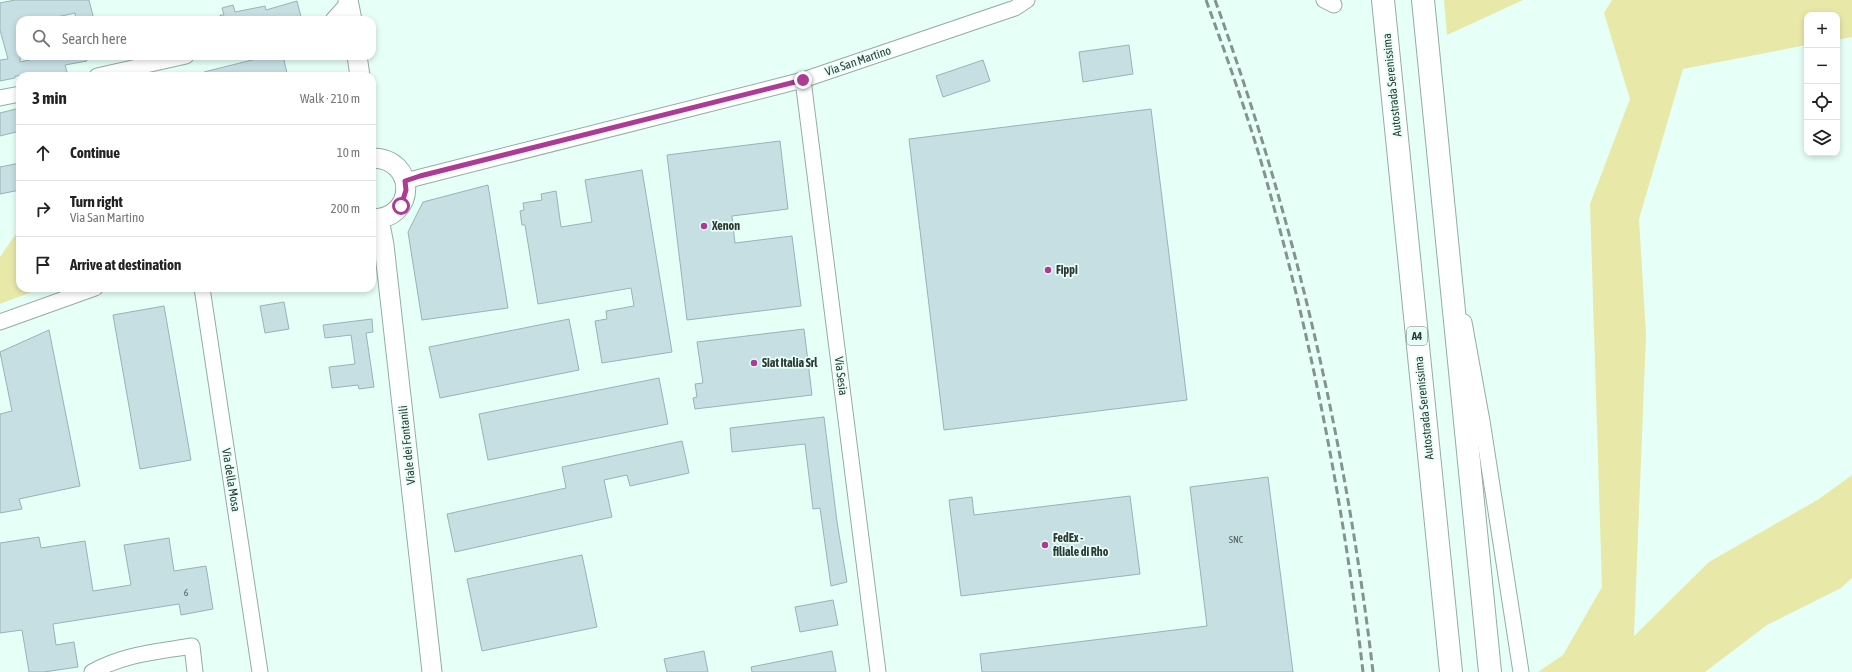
<!DOCTYPE html>
<html lang="en">
<head>
<meta charset="utf-8">
<style>
  body { margin:0; font-family:"Asap Condensed",sans-serif; background:#f6f6f6; color:#222 }
  .controls { position:absolute; right:12px; top:12px; display:grid; overflow:hidden; border-radius:8px; box-shadow:0 2px 6px #0003 }
  .controls button { width:36px; height:36px; display:grid; place-items:center; padding:0; border:0; border-bottom:1px solid #e0e0e0; background:#fff; color:#222; font:20px sans-serif }
  .stop { position:absolute; width:12px; height:12px; margin:-9px; border:3px solid #ad3a94; border-radius:50%; background:#fff }
  .stop.end { background:#ad3a94; border-color:#fff; box-shadow:0 1px 4px #0008 }
  .list { margin:0; padding:0; list-style:none }
  h2 { display:flex; justify-content:space-between; align-items:center; height:52px; margin:0; padding:0 16px; font-size:17px }
  h2 small { font-size:13px; font-weight:400; color:#767676 }
  .list li { display:grid; grid-template-columns:26px 1fr auto; gap:12px; align-items:center; box-sizing:border-box; height:56px; padding:0 16px; border-top:1px solid #e0e0e0 }
  .list b { display:block; font-size:15px; white-space:nowrap }
  .list p { margin:0; font-size:13px; white-space:nowrap; color:#767676 }
  .list em { font-size:13px; font-style:normal; color:#767676 }
  .icon { flex:none; width:22px; height:22px; fill:none; stroke:currentColor; stroke-width:2; stroke-linecap:round; stroke-linejoin:round }
  .map { position:relative; flex:none; width:1852px; height:672px; overflow:hidden }
  .search { position:absolute; background:#fff; box-shadow:0 2px 6px #0003; left:16px; top:16px; width:360px; height:44px; display:flex; align-items:center; gap:10px; box-sizing:border-box; padding:0 14px; border-radius:12px; color:#767676; font-size:15px }
  .panel { position:absolute; background:#fff; box-shadow:0 2px 6px #0003; left:16px; top:72px; width:360px; height:220px; border-radius:12px }
  .map>svg:first-child { display:block }
</style>
</head>
<body>
<div class="map">
<svg width="1852" height="672" viewBox="0 0 1852 672">
  <rect width="100%" height="100%" fill="#e6fff7"/>
  <g fill="#e8e9a9">
    <path d="M1444,0h79l-76,35z"/>
    <path d="M1612,0h240v37l-15,3v-25h-30v30l-124,24 -44,150 7,116 -12,301 75,-74 110,-63 33,-24v103l-11,10 -74,37 -62,47h-167l25,-17 39,-68 -12,-383 40,-105 -26,-86z"/>
    <path d="M20,228v60h22l-42,16v-47z"/>
  </g>
  <g fill="#c6dfe3" stroke="#99b2b5">
    <path d="M15,0h74l5,20h-18l-1,-7 -31,7h-24v42l27,-6h39l1,5 -22,4 2,7 -17,4v-3l-12,3h-23v2l-15,3v-21l8,-1 -8,-29v-27z"/>
    <path d="M297,1l4,16 -10,3h-70l-1,-5h4l-2,-7 11,-3 2,7 30,-6 1,4z"/>
    <path d="M1129,45l4,29 -50,8 -4,-30z"/>
    <path d="M268,56h15l4,17 -12,3h-71v-4z"/>
    <path d="M983,60l7,21 -47,16 -7,-21z"/>
    <path d="M20,108v23l-20,5v-23z"/>
    <path d="M1151,109l36,291 -243,30 -35,-291z"/>
    <path d="M780,141l8,68 -56,7 3,27 57,-7 9,70 -114,14 -20,-165z"/>
    <path d="M20,163v27l-20,4v-27z"/>
    <path d="M642,170l30,182 -70,11 -7,-42 12,-2 -1,-8 28,-5 -3,-18 -93,16 -13,-79h-3l-2,-14 4,-1 -1,-7 19,-3 -1,-6 15,-3 5,36 31,-5 -7,-42z"/>
    <path d="M488,185l20,123 -86,12 -14,-88 15,-30z"/>
    <path d="M284,302l5,27 -24,4 -5,-27z"/>
    <path d="M164,306l27,154 -51,9 -27,-154z"/>
    <path d="M372,319l1,13 -7,1 8,54 -15,2 -1,-4 -26,3 -3,-21 26,-3 -4,-29 -26,3 -2,-13z"/>
    <path d="M569,319l10,51 -139,28 -11,-51z"/>
    <path d="M804,329l8,66 -117,14 -2,-11 4,-1 -2,-13 8,-1 -6,-41z"/>
    <path d="M49,330l31,156 -61,13 3,10 -22,4v-99l12,-3 -12,-59z"/>
    <path d="M659,378l9,46 -180,36 -9,-46z"/>
    <path d="M824,417l13,105 10,60 -16,4 -11,-78 -7,1 -8,-65 -73,8 -2,-24z"/>
    <path d="M682,441l7,32 -59,13 -3,-11 -23,5 8,37 -157,35 -8,-38 119,-26 -4,-21z"/>
    <path d="M1268,477l25,195h-311l-2,-18 227,-28 -17,-139z"/>
    <path d="M1130,496l10,78 -179,22 -12,-96 23,-3 2,18z"/>
    <path d="M39,537l2,11 44,-7 8,50 38,-6 -7,-40 45,-7 5,33 32,-5 7,43 -32,6 -2,-11 -126,20 3,21 18,-3 4,25 -34,5h-15l-7,-42 -22,3v-90z"/>
    <path d="M582,555l15,72 -115,24 -15,-72z"/>
    <path d="M833,600l5,25 -38,7 -5,-25z"/>
    <path d="M704,651l4,21h-41l-3,-13z"/>
    <path d="M832,651l4,21h-84l-1,-5z"/>
  </g>
  <g fill="none" stroke-linecap="round" stroke-linejoin="round">
    <defs>
      <g id="minor">
        <path d="M1324,0l10,5"/>
        <path d="M333,20l16,-18"/>
        <path d="M97,76l89,-20"/>
        <path d="M803,80l75,592"/>
        <path d="M0,98l20,-4"/>
        <path d="M405,181l398,-101 212,-72 12,-8"/>
        <path d="M202,288l58,384"/>
        <path d="M0,322l95,-34"/>
        <path d="M1464,322l18,99 39,251"/>
        <path d="M92,672c32,-18 64,-20 100,-26l3,26"/>
      </g>
      <g id="major">
        <path d="M348,0l4,20"/>
        <path d="M357,56l3,20"/>
        <path d="M372,158c45,0 45,61 0,61"/>
        <path d="M379,219l5,26 48,427"/>
      </g>
      <g id="highway">
        <path d="M1383,0l68,672"/>
        <path d="M1423,0l67,672"/>
      </g>
    </defs>
    <use href="#minor" stroke="#95aca5" stroke-width="17"/>
    <use href="#major" stroke="#95aca5" stroke-width="21"/>
    <use href="#highway" stroke="#95aca5" stroke-width="24"/>
    <use href="#minor" stroke="#fff" stroke-width="15"/>
    <use href="#major" stroke="#fff" stroke-width="19"/>
    <use href="#highway" stroke="#fff" stroke-width="22"/>
    <g stroke="#83948f" stroke-width="3" stroke-dasharray="8 4" stroke-linecap="butt">
      <path d="M1206,0c19,52 38,105 54,158 49,168 83,340 103,514"/>
      <path d="M1215,0c79,217 131,442 158,672"/>
    </g>
  </g>
  <g fill="none" stroke-linecap="round" stroke-linejoin="round">
    <path stroke="#ad3a94" stroke-width="5" d="M401,206l5,-16 -1,-9 15,-5 383,-96"/>
  </g>
  <g fill="#ad3a94" stroke="#e6fff7" stroke-width="1.5">
    <circle cx="704" cy="226" r="4"/>
    <circle cx="1048" cy="270" r="4"/>
    <circle cx="754" cy="363" r="4"/>
    <circle cx="1045" cy="545" r="4"/>
  </g>
  <g text-anchor="middle" dominant-baseline="central" stroke-width="3.5" stroke-linejoin="round" paint-order="stroke">
    <g font-size="10" fill="#546260">
      <text x="1236" y="539">SNC</text>
      <text x="186" y="592">6</text>
    </g>
    <rect fill="#e6fff7" stroke="#65746f" stroke-width="1" x="1407" y="327" width="20" height="18" rx="3"/>
    <g font-size="11" font-weight="bold" fill="#2e3835">
      <text x="1417" y="336">A4</text>
    </g>
    <g font-size="12" fill="#2e3835" stroke="#e6fff7">
      <text transform="translate(858 61) rotate(-19)">Via San Martino</text>
      <text transform="translate(1392 85) rotate(-96)">Autostrada Serenissima</text>
      <text transform="translate(841 376) rotate(83)">Via Sesia</text>
      <text transform="translate(1424 408) rotate(-96)">Autostrada Serenissima</text>
      <text transform="translate(407 445) rotate(-96)">Viale dei Fontanili</text>
      <text transform="translate(231 480) rotate(81)">Via della Mosa</text>
    </g>
    <g font-size="12" font-weight="bold" fill="#2e3835" stroke="#e6fff7" text-anchor="start">
      <text x="712" y="226">Xenon</text>
      <text x="1056" y="270">Fippi</text>
      <text x="762" y="363">Siat Italia Srl</text>
      <text x="1053" y="538">FedEx -<tspan x="1053" dy="14">filiale di Rho</tspan></text>
    </g>
  </g>
</svg>
<div class="controls">
<button>+</button>
<button>−</button>
<button><svg class="icon" aria-label="locate" viewBox="0 0 24 24"><circle cx="12" cy="12" r="6"/><path d="M12 2v4M12 18v4M2 12h4M18 12h4"/></svg></button>
<button><svg class="icon" aria-label="layers" viewBox="0 0 24 24"><path d="M12 4l9 5-9 5-9-5zM3 14l9 5 9-5"/></svg></button>
</div>
<div class="stop" style="left:401px;top:206px"></div>
<div class="stop end" style="left:803px;top:80px"></div>
<div class="search"><svg class="icon" aria-label="search" viewBox="0 0 24 24"><circle cx="10" cy="10" r="6"/><path d="M15 15l6 6"/></svg>Search here</div>
<section class="panel">
<h2>3 min<small>Walk · 210 m</small></h2>
<ul class="list">
<li><svg class="icon" aria-label="ahead" viewBox="0 0 24 24"><path d="M12 20V5M6 11l6-6 6 6"/></svg><div><b>Continue</b></div><em>10 m</em></li>
<li><svg class="icon" aria-label="right" viewBox="0 0 24 24"><path d="M7 20v-9h11M14 6l5 5-5 5"/></svg><div><b>Turn right</b><p>Via San Martino</p></div><em>200 m</em></li>
<li><svg class="icon" aria-label="arrive" viewBox="0 0 24 24"><path d="M6 21V4h12l-3 4 3 4H6"/></svg><div><b>Arrive at destination</b></div></li>
</ul>
</section>
</div>
</body>
</html>
